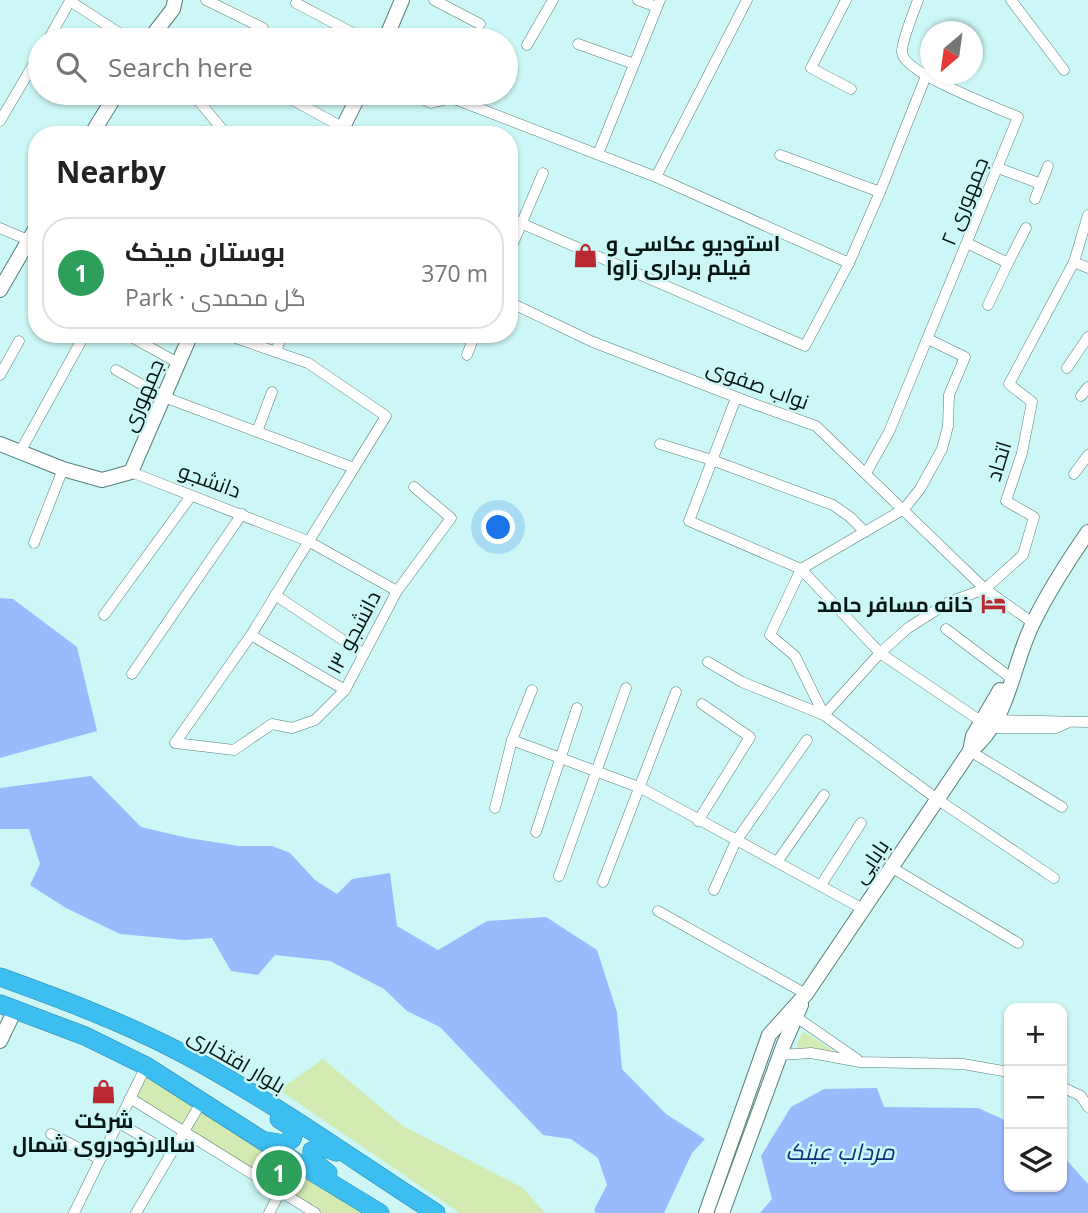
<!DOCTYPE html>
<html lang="en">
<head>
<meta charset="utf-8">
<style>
  body { margin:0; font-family:"Open Sans",Cairo,sans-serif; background:#f2f2f2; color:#222 }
  .controls { position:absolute; right:21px; bottom:21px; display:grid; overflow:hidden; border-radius:14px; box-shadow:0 2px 5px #0004 }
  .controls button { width:63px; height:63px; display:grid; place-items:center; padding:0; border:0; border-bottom:2px solid #e0e0e0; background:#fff; color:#222; font:35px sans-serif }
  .compass { position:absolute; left:920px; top:21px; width:63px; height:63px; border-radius:50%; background:#fff; box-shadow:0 2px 5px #0004; rotate:209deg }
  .you { position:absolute; left:499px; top:528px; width:24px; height:24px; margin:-18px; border:5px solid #fff; border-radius:50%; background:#1a73e8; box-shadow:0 0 0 10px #1a73e833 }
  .badge { display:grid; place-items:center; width:46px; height:46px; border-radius:50%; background:#2563eb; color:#fff; font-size:23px; font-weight:700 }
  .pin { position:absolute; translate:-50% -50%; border:4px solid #fff; box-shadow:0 2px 7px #0006 }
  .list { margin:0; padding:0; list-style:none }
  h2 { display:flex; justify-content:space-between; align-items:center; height:91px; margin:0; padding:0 28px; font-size:30px }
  h2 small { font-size:23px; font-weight:400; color:#767676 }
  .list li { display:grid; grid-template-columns:46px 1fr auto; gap:21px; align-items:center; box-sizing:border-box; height:112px; margin:0 14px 14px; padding:0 14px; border:2px solid #e0e0e0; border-radius:28px }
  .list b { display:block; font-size:26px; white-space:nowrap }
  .list p { margin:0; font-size:23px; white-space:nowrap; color:#767676 }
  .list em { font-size:23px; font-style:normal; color:#767676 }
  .icon { flex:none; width:38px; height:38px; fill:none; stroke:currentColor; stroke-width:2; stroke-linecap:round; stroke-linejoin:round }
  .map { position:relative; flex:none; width:1088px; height:1213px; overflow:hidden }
  .search { position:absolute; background:#fff; box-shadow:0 2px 5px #0004; left:28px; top:28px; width:490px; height:77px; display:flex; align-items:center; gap:18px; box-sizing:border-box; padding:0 24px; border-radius:38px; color:#767676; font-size:26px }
  .panel { position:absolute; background:#fff; box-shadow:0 2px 5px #0004; left:28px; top:126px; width:490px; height:217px; border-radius:28px }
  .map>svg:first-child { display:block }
</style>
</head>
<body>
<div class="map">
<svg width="1088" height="1213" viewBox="0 0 1088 1213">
  <rect width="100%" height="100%" fill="#ccf7f6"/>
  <g fill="#d3eab2">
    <path d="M803,1031l35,23 -42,-7z"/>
    <path d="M323,1059l80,67 120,62 22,25h-85l-181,-123z"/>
    <path d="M147,1071l218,142h-47l-186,-114z"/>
  </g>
  <g fill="#99bbfe">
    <path d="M0,598l13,1 64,48 20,84 -97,27z"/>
    <path d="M91,776l50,51 47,11 51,8h33l18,7 25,27 22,14 15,-15 38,-6 7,53 41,24 49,-29 59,-4 51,33 20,62 5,57 44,45 39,25 -13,14 -28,60h-68l-2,-3 13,-25 -9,-27 -27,-19 -28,-4 -103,-108 -33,-16 -23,-22 -54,-28 -55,-6 -17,20 -27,-4 -19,-33 -27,2 -65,-6 -54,-26 -36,-23 10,-21 -11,-35h-29v-41z"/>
    <path d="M877,1088l7,19 94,1 31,14v65h53v-32l26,29v29h-328l12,-14 -11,-43 30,-49 33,-18z"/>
  </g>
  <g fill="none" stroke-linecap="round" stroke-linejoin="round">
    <defs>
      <g id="street">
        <path d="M206,0l57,28"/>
        <path d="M434,0l46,24"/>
        <path d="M638,0l19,7"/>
        <path d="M846,0l-35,68 40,21"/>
        <path d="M1011,0l53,70"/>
        <path d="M296,3l70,37"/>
        <path d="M282,38l4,2"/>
        <path d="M48,40l22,-39 60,39"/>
        <path d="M578,44l56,20"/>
        <path d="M527,45l26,-45"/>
        <path d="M192,93l35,42"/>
        <path d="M280,93l62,34"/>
        <path d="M409,93l22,10 21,-5 204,79 193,86"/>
        <path d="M0,121l40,-68"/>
        <path d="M598,154l62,-154"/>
        <path d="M780,155l100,37"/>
        <path d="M998,168l43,16"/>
        <path d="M656,177l91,-177"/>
        <path d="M1035,199l13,-33"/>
        <path d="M509,218l296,128 44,-83 31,-71 46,-116"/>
        <path d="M0,228l28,12"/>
        <path d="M967,243l41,20 -20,42"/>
        <path d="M509,253l34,-80"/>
        <path d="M1074,262l14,6"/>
        <path d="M1008,263l18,-35"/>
        <path d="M509,302l84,40 161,62 62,22 169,163 48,34"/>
        <path d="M126,334l52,29"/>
        <path d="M224,334l84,29 78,53 -32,52"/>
        <path d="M928,339l37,18 -16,38 -1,31 -6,23 -22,40 -16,20 -103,60 -31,66 25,21 29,59 113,84 117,79"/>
        <path d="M276,352l6,-18"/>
        <path d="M467,355l8,-21"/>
        <path d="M1067,368l21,-31"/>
        <path d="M116,370l48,27 190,71 -103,167 -76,108 59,7 38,-26 20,4 23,-8 30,-30 52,-99 54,-73 -37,-31"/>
        <path d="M0,375l19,-34"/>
        <path d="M1081,396l7,-9"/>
        <path d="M736,398l-47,123 112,48 79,84 111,75h65l11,-5"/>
        <path d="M257,432l15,-40"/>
        <path d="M660,444l52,16 121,45 17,12 15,15"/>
        <path d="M20,452l65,-118"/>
        <path d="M131,472l177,69 89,50"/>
        <path d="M866,473l23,-41 129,-315c-20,-9 -116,-44 -116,-65 -1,-9 12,-41 16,-52"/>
        <path d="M1074,474l14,-19"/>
        <path d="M34,543l29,-74"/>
        <path d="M275,595l89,59"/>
        <path d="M104,615l87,-119"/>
        <path d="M946,629l65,49"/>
        <path d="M251,635l94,55"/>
        <path d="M708,662l34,20 82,33 56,-62 28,-25 41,-26 36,-13 38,-34 11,-38 -28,-16 16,-48 10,-51 -23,-18 65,-122 14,-47"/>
        <path d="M132,674l110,-160"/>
        <path d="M991,720l97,2"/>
        <path d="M512,740l129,48 222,121"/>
        <path d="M970,751l92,56"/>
        <path d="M495,808l17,-68 20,-50"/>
        <path d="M698,821l52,-84 -48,-33"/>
        <path d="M536,832l41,-124"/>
        <path d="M777,862l47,-67"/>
        <path d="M891,867l127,76"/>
        <path d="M559,876l67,-188"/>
        <path d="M603,882l73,-190"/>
        <path d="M821,885l40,-62"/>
        <path d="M714,890l22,-49 71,-101"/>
        <path d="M658,911l148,83"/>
        <path d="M796,1017l61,42"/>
        <path d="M780,1055l31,-2 49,9 103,2 46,8"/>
        <path d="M1062,1087l19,9 7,11"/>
        <path d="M130,1098l185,115"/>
        <path d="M119,1123l52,30"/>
        <path d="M51,1134l49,25"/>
        <path d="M74,1213l72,-147"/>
        <path d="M136,1213l66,-112"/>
        <path d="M269,1213l27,-51"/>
      </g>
      <g id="secondary">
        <path d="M149,40l24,-31 2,-9"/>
        <path d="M385,40l17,-40"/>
        <path d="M91,135l26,-42"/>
        <path d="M339,135l21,-42"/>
        <path d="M0,290l37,-64"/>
        <path d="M0,444l63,25 39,11 29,-8 60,-138"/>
        <path d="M970,751l3,-15 27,-46"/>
        <path d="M0,1041l15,-31"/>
        <path d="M706,1213l63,-178 37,-41 164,-243c40,-30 42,-88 64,-130 15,-31 34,-60 54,-89"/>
        <path d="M722,1213l62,-169 17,-39"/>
      </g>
      <g id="highway">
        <path d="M0,977c61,22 120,44 178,74 90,47 172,107 258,162"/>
        <path d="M0,1004l85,32 61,30 150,96 84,51"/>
        <path d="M266,1141l18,3 8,-5 2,-6 -4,-7 -11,-7"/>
        <path d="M328,1173l-16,-13v-9l11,-4 13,5"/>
      </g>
    </defs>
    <use href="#street" stroke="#567e7d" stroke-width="11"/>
    <use href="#secondary" stroke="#567e7d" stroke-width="16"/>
    <use href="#highway" stroke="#2a83a4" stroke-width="19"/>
    <use href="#street" stroke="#fff" stroke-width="10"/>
    <use href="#secondary" stroke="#fff" stroke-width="14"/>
    <use href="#highway" stroke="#3dbef1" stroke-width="18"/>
  </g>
  <defs>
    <symbol id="shop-bare" viewBox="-9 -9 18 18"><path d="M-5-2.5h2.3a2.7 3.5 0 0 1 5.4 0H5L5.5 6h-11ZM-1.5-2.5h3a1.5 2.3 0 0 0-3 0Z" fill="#b92931" stroke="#ccf7f6" stroke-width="2.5" paint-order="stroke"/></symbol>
    <symbol id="hotel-bare" viewBox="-9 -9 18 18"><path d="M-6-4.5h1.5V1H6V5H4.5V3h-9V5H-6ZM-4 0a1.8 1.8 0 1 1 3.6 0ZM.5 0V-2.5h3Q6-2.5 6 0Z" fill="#b92931" stroke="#ccf7f6" stroke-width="2.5" paint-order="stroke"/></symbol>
  </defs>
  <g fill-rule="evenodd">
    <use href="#shop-bare" x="568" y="238" width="35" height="35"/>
    <use href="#hotel-bare" x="976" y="586" width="35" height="35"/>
    <use href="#shop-bare" x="86" y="1074" width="35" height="35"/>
  </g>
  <g text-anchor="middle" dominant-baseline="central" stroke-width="5" stroke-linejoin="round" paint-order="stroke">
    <g font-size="21" fill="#061615" stroke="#ccf7f6">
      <text transform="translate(964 201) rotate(-68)">جمهوری ۲</text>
      <text transform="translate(758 384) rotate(20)">نواب صفوی</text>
      <text transform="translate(142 395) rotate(-67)">جمهوری</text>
      <text transform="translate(998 461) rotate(-73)">اتحاد</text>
      <text transform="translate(210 480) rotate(20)">دانشجو</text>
      <text transform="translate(353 632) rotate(-62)">دانشجو ۱۳</text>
      <text transform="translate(870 861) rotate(-56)">بابایی</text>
      <text transform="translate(237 1060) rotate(30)">بلوار افتخاری</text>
    </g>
    <g font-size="21" font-weight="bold" fill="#061615" stroke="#ccf7f6" text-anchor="start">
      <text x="606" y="243">استودیو عکاسی و<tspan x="606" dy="24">فیلم برداری زاوا</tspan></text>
      <text x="973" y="604" text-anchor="end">خانه مسافر حامد</text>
      <text x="104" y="1120" text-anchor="middle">شرکت<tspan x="104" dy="24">سالارخودروی شمال</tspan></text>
    </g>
    <g font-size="23" font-style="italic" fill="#10327c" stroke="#ccf7f6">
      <text x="840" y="1151">مرداب عینک</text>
    </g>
  </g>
</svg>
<div class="controls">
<button>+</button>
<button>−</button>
<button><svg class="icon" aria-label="layers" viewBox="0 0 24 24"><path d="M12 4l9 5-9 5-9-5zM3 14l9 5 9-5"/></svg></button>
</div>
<svg class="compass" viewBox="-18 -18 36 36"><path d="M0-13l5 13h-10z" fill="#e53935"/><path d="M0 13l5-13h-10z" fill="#767676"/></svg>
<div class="you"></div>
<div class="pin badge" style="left:279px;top:1173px;background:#2e9e5b">1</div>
<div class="search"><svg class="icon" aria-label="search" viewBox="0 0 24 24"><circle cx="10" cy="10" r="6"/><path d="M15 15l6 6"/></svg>Search here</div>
<section class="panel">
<h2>Nearby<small></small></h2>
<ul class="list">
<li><span class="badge" style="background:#2e9e5b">1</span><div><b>بوستان میخک</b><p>Park · گل محمدی</p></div><em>370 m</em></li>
</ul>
</section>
</div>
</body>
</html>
